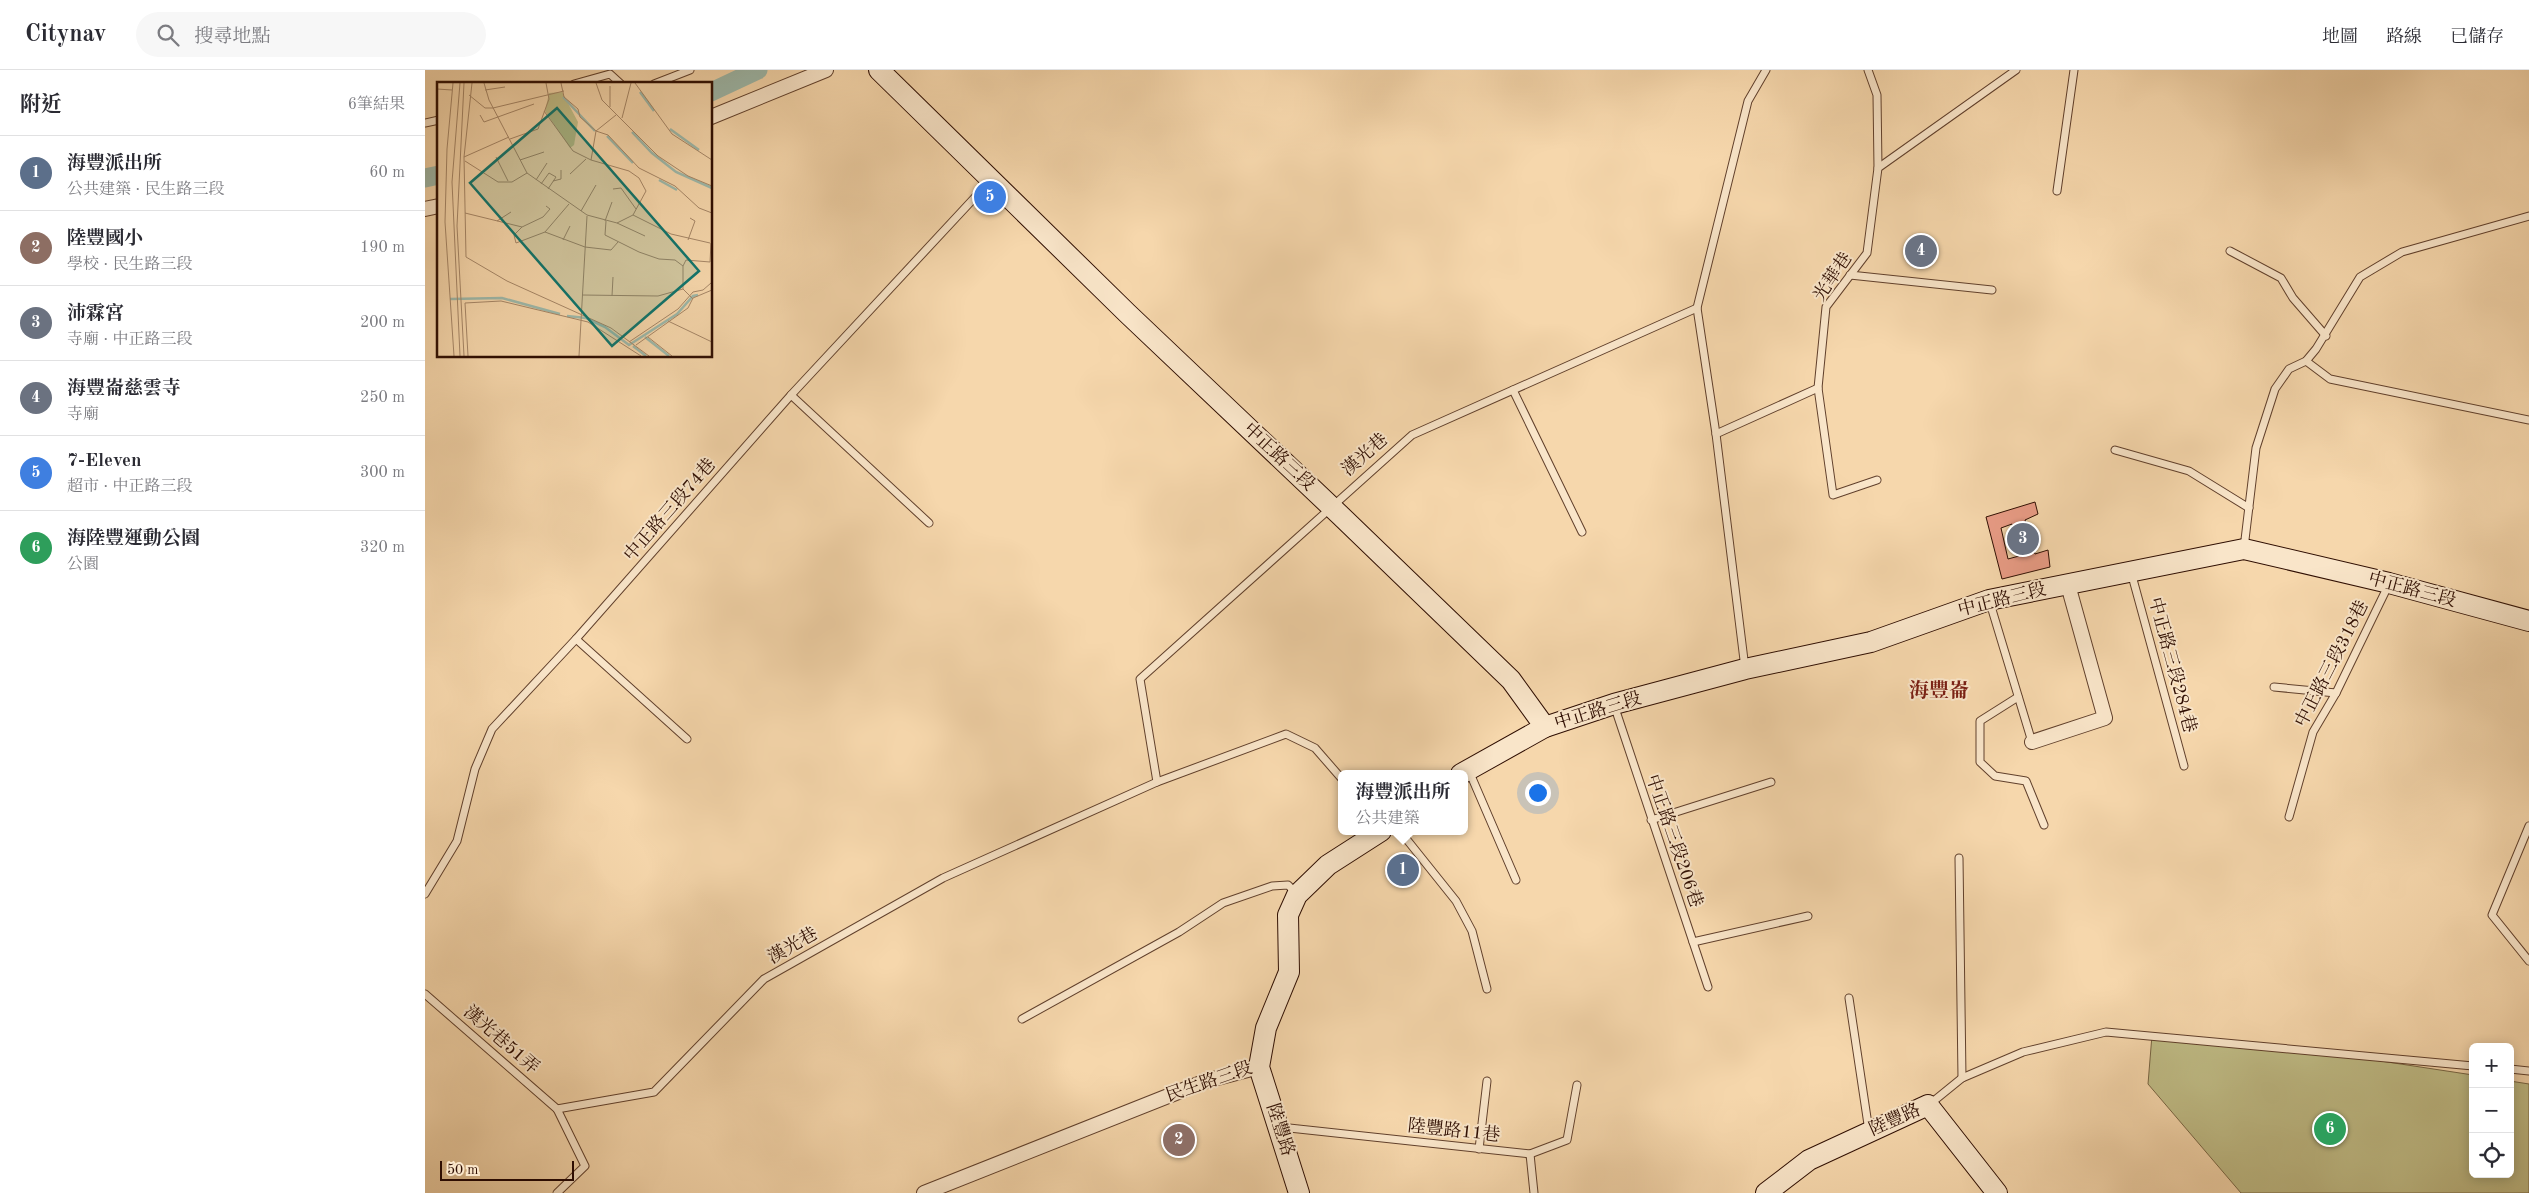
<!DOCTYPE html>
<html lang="zh-TW">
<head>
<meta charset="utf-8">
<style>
  body { margin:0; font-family:"Old Standard TT","Noto Serif TC",serif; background:#f7f7f7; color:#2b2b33 }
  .controls { position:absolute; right:15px; bottom:15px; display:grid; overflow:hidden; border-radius:8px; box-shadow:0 2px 12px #0003 }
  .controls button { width:45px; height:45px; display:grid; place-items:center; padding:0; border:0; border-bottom:1px solid #e1e1e2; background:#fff; color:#2b2b33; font:25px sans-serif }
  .scale { position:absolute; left:15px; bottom:12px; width:134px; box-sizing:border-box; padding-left:5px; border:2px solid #2f0e02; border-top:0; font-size:14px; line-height:18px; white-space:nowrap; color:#2f0e02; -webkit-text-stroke:4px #f9e5c9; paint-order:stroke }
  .you { position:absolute; left:1112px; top:722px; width:18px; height:18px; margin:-12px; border:4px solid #fff; border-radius:50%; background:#1a73e8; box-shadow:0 0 0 8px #1a73e833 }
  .badge { display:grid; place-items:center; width:32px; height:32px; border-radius:50%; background:#8f2418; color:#fff; font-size:16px; font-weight:700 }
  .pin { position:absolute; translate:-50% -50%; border:2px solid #fff; box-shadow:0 1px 5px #0006 }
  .popup { position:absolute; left:913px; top:700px; width:130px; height:65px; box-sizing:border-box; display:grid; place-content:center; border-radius:8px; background:#fff; filter:drop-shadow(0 1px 4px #0005); font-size:16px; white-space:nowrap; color:#7c7c81 }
  .popup b { font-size:19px; color:#2b2b33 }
  .popup::after { content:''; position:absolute; left:50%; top:100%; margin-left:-10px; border:10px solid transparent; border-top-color:#fff }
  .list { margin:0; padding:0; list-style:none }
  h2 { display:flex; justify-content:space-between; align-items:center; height:65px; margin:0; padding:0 20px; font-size:21px }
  h2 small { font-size:16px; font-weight:400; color:#7c7c81 }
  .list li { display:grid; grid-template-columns:32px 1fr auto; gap:15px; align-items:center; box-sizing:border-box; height:75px; padding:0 20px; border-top:1px solid #e1e1e2 }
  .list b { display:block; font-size:19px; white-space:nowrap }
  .list p { margin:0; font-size:16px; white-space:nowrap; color:#7c7c81 }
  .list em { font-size:16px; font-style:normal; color:#7c7c81 }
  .icon { flex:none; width:28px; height:28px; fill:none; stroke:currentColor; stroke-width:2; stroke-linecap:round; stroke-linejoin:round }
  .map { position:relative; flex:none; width:2104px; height:1123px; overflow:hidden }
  header { display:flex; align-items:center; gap:30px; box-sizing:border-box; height:70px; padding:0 25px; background:#fff; border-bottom:1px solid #e1e1e2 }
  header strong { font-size:24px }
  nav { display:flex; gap:28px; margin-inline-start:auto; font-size:18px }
  .search { width:350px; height:45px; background:#f7f7f7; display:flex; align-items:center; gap:12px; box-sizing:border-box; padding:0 18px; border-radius:28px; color:#7c7c81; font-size:19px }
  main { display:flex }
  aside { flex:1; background:#fff }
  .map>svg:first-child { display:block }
</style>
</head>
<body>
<header>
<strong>Citynav</strong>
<div class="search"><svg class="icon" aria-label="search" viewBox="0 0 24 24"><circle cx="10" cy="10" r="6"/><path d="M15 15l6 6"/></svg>搜尋地點</div>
<nav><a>地圖</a><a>路線</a><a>已儲存</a></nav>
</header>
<main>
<aside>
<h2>附近<small>6筆結果</small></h2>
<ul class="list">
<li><span class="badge" style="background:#5c6f8a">1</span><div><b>海豐派出所</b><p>公共建築 · 民生路三段</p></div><em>60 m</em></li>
<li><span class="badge" style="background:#8d6e63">2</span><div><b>陸豐國小</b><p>學校 · 民生路三段</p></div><em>190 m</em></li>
<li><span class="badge" style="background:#6b7280">3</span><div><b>沛霖宮</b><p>寺廟 · 中正路三段</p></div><em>200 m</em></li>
<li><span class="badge" style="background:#6b7280">4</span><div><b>海豐崙慈雲寺</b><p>寺廟</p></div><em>250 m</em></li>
<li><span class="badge" style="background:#3f7fe0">5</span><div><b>7-Eleven</b><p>超市 · 中正路三段</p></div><em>300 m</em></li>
<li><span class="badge" style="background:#2e9e5b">6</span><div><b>海陸豐運動公園</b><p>公園</p></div><em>320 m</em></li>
</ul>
</aside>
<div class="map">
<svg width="2104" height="1123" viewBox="0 0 2104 1123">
  <rect width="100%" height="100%" fill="#f6d7ac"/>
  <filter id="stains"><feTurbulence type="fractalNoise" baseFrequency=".004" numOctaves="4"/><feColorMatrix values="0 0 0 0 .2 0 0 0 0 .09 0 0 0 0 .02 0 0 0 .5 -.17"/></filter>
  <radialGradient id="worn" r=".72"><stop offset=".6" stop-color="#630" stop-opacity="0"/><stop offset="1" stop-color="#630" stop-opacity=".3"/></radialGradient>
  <path fill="#c0bd87" stroke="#786644" d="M1727,965l176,18 145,22v99h37v-93l19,3v109h-288l-93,-109z"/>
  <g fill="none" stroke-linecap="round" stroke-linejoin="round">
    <g stroke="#9db9ab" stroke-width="19">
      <path d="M286,22l47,-22"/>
      <path d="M0,108l14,-3"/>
    </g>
  </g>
  <path fill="#e99c86" stroke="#2f0e02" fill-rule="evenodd" d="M1610,432l3,12 -13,6 10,34 13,-4 2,17 -48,12 -16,-62zM1587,454l7,32 -11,3 -7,-31z"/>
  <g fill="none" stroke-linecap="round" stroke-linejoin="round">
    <defs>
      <g id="lane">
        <path d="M1443,0l9,25 1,73"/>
        <path d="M149,14l36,-10 11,10"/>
        <path d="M229,14l36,-14"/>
        <path d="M0,53l14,-3"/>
        <path d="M1632,121l17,-121"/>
        <path d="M1805,181l51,27 12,20 33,38"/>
        <path d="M1425,205l142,15"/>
        <path d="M1881,291l24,18 199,41"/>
        <path d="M1088,320l69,142"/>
        <path d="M366,325l138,128"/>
        <path d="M1291,364l102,-46"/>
        <path d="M1690,380l74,21 60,37"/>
        <path d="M1452,410l-44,15 -15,-107 8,-81 41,-54 11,-85 138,-98"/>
        <path d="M1819,478l12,-100 19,-59 14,-20 17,-8 10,-12 44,-72 42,-25 127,-36"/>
        <path d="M1706,502l53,194"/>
        <path d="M1565,533l42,139"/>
        <path d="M151,569l111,100"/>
        <path d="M1320,598l-29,-234 -19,-126 51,-207 18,-31"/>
        <path d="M1849,617l62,6"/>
        <path d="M1593,627l-38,24v41l15,14 31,5 18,44"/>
        <path d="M1189,635l94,282"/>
        <path d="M1044,701l47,109"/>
        <path d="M732,712l-17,-103 272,-244 285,-127"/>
        <path d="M1864,747l24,-85 23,-39 52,-107"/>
        <path d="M1226,750l120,-38"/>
        <path d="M2104,756l-37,89 37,46"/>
        <path d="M975,761l56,70 16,30 15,58"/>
        <path d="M1534,788l3,220"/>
        <path d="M0,824l32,-53 18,-72 17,-40 84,-90 215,-244 200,-215"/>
        <path d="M1268,872l115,-26"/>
        <path d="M0,924l132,115"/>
        <path d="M1424,928l20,133"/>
        <path d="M597,949l157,-87 44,-29 49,-17 16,-1 9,9"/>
        <path d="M2085,999l19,2"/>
        <path d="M1505,1034l32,-26 61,-26 83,-20 367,34"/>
        <path d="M855,1057l250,27 37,-14 10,-55"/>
        <path d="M1054,1079l8,-68"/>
        <path d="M1105,1084l4,39"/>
        <path d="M132,1123l28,-27 -28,-57 97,-17 110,-113 179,-101 214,-96 129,-48 29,14 27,31"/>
      </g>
      <g id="street">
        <path d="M286,47l115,-47"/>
        <path d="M0,139l14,-3"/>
        <path d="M1607,672l73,-24 -37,-133"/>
        <path d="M499,1123l282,-112 53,-14"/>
      </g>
      <g id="secondary">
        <path d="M454,0l248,243 214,203 170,164 34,47"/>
        <path d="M1036,704l84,-47 69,-23 131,-35 126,-27 118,-42 255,-51 145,34 140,38"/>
        <path d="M874,1123l-40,-126 7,-39 23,-56 -1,-57 9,-20 31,-30 53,-34"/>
        <path d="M1341,1123l43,-33 119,-55 69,88"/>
      </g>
    </defs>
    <use href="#lane" stroke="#61402c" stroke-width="9"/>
    <use href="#street" stroke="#61402c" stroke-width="16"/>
    <use href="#secondary" stroke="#2f0e02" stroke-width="22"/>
    <use href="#lane" stroke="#f9e5c9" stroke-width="7"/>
    <use href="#street" stroke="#f9e5c9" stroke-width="14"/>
    <use href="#secondary" stroke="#f9e5c9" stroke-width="20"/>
  </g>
  <g text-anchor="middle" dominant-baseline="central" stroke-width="4" stroke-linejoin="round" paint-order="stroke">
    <g font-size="18" fill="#2f0e02" stroke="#f9e5c9">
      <text transform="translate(1408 207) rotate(-56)">光華巷</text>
      <text transform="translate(940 385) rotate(-41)">漢光巷</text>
      <text transform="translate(854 387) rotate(43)">中正路三段</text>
      <text transform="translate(245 440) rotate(-49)">中正路三段74巷</text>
      <text transform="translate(1987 520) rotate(15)">中正路三段</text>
      <text transform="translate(1577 530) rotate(-14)">中正路三段</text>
      <text transform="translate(1907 594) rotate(-63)">中正路三段318巷</text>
      <text transform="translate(1747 595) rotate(75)">中正路三段284巷</text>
      <text transform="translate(1173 641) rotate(-17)">中正路三段</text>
      <text transform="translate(1249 771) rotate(71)">中正路三段206巷</text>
      <text transform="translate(368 876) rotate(-30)">漢光巷</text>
      <text transform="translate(76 970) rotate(41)">漢光巷51弄</text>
      <text transform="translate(784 1012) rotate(-19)">民生路三段</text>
      <text transform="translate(1470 1050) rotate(-24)">陸豐路</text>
      <text transform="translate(855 1060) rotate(72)">陸豐路</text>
      <text transform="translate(1029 1061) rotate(6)">陸豐路11巷</text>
    </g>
    <g font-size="20" font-weight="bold" fill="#7a1f14" stroke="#f9e5c9">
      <text x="1514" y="622">海豐崙</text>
    </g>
  </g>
  <g transform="translate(12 12)">
    <rect width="275" height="275" fill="#f6d7ac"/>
    <path d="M125,10l16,30 -4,23 -4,3 -25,-37 4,-18z" fill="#c0bd87"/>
    <path fill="none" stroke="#9db9ab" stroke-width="2.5" d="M203,10l14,19M126,15l32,34M233,47l29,21M195,50l20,21 24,19 36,16M170,54l26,27M222,98l18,10M13,217l52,-1 58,16M130,234l19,2 19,9 24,18 48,-31 16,-18 5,-1M208,255l24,19M196,264l13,10"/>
    <path fill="none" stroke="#a68768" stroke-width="1" d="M16,1l-6,66 -2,73 9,134M23,1l-8,99 8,174M35,1l-8,74 2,100 41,24 104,47 38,28M47,1l5,17 38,73 60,42 30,8 16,-8M124,1l3,14 14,12 2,8 16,14 12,4 31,33 36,18 24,22 13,5M159,1l6,17 56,56 30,20 24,10M198,1l37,51 40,26M0,7l15,1M48,8l20,-3M32,13l16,13h8l71,-17M173,25v-21M107,29l29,40 18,9M43,33l4,7 50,-18M179,33l-20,16 -5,29 38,11 10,7 7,13 -13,24M185,36l9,-35M73,57l28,-10 11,-30 -3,-16M27,75l45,-20M59,75l12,24M83,78l24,-8M28,79l33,21h14l15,-9M133,92l16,-15M99,98l11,-17M116,99l8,-2v-9M104,102l8,-11 7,4 -8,12M176,107l8,-1 15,21M144,129l15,-26M28,131l57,14 21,-10 7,-8 -4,-3M196,133l38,19 39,9M60,139l14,-9M168,139l7,-19M169,139l-1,14 34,17 20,7 16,1 8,6 3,-6 24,2 1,-19M180,141l28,13M85,145l-8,8 2,8 29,-11 24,-28M108,150l40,15 26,3 7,-8M126,158l7,-14M251,158l7,-19 -5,-3M246,184v23l10,10M145,213l76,1 25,-7M175,214l1,-19M231,239l44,21M211,255l24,19M192,260l49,-33 15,-17 10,-2 8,-7M199,263l52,-37 5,-10 19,-8M27,274l-7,-130 7,-143M31,274l-3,-53 36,-2 87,21 53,34M142,274l8,-140"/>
    <path fill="#0f766e" fill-opacity="0.15" stroke="#0f766e" stroke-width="2.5" d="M120,26l142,163 -87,75 -142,-163z"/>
    <rect width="275" height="275" fill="none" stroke="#2f0e02" stroke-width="2.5"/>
  </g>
  <rect width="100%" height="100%" filter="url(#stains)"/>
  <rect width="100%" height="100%" fill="url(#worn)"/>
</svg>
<div class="controls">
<button>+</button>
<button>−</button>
<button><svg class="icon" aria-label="locate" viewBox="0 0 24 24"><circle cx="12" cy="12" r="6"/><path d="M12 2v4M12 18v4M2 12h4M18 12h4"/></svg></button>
</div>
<div class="scale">50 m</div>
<div class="you"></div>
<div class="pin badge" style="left:978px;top:800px;background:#5c6f8a">1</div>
<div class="popup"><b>海豐派出所</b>公共建築</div>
<div class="pin badge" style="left:754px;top:1070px;background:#8d6e63">2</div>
<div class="pin badge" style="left:1598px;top:469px;background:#6b7280">3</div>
<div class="pin badge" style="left:1496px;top:181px;background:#6b7280">4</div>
<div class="pin badge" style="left:565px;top:127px;background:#3f7fe0">5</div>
<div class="pin badge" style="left:1905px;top:1059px;background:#2e9e5b">6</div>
</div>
</main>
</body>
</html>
